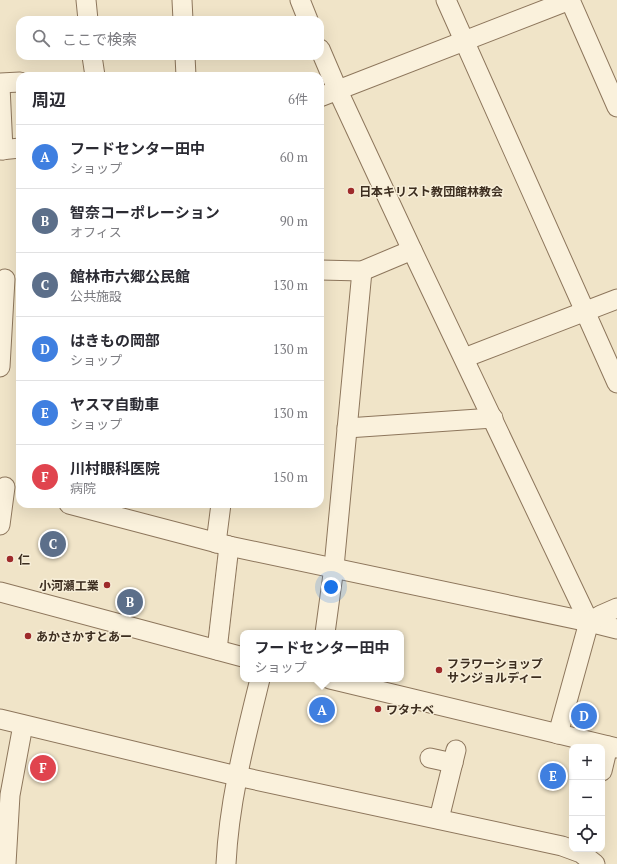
<!DOCTYPE html>
<html lang="ja">
<head>
<meta charset="utf-8">
<style>
  body { margin:0; font-family:"PT Serif","Noto Sans JP",serif; background:#f2f2f3; color:#2b2b33 }
  .controls { position:absolute; right:12px; bottom:12px; display:grid; overflow:hidden; border-radius:8px; box-shadow:0 4px 16px #0002 }
  .controls button { width:36px; height:36px; display:grid; place-items:center; padding:0; border:0; border-bottom:1px solid #e1e1e2; background:#fff; color:#2b2b33; font:20px sans-serif }
  .you { position:absolute; left:331px; top:587px; width:14px; height:14px; margin:-10px; border:3px solid #fff; border-radius:50%; background:#1a73e8; box-shadow:0 0 0 6px #1a73e833 }
  .badge { display:grid; place-items:center; width:26px; height:26px; border-radius:50%; background:#9e2a2b; color:#fff; font-size:13px; font-weight:700 }
  .pin { position:absolute; translate:-50% -50%; border:2px solid #fff; box-shadow:0 1px 4px #0006 }
  .popup { position:absolute; left:240px; top:630px; width:164px; height:52px; box-sizing:border-box; display:grid; place-content:center; border-radius:8px; background:#fff; filter:drop-shadow(0 1px 3px #0005); font-size:13px; white-space:nowrap; color:#7c7c81 }
  .popup b { font-size:15px; color:#2b2b33 }
  .popup::after { content:''; position:absolute; left:50%; top:100%; margin-left:-8px; border:8px solid transparent; border-top-color:#fff }
  .list { margin:0; padding:0; list-style:none }
  h2 { display:flex; justify-content:space-between; align-items:center; height:52px; margin:0; padding:0 16px; font-size:17px }
  h2 small { font-size:13px; font-weight:400; color:#7c7c81 }
  .list li { display:grid; grid-template-columns:26px 1fr auto; gap:12px; align-items:center; box-sizing:border-box; height:64px; padding:0 16px; border-top:1px solid #e1e1e2 }
  .list b { display:block; font-size:15px; white-space:nowrap }
  .list p { margin:0; font-size:13px; white-space:nowrap; color:#7c7c81 }
  .list em { font-size:13px; font-style:normal; color:#7c7c81 }
  .icon { flex:none; width:22px; height:22px; fill:none; stroke:currentColor; stroke-width:2; stroke-linecap:round; stroke-linejoin:round }
  .map { position:relative; flex:none; width:617px; height:864px; overflow:hidden }
  .search { position:absolute; background:#fff; box-shadow:0 4px 16px #0002; left:16px; top:16px; width:308px; height:44px; display:flex; align-items:center; gap:10px; box-sizing:border-box; padding:0 14px; border-radius:12px; color:#7c7c81; font-size:15px }
  .panel { position:absolute; background:#fff; box-shadow:0 4px 16px #0002; left:16px; top:72px; width:308px; height:436px; border-radius:12px }
  .map>svg:first-child { display:block }
</style>
</head>
<body>
<div class="map">
<svg width="617" height="864" viewBox="0 0 617 864">
  <rect width="100%" height="100%" fill="#f0e4c8"/>
  <g fill="none" stroke-linecap="round" stroke-linejoin="round">
    <defs>
      <g id="minor">
        <path d="M86,0l2,20"/>
        <path d="M182,0l1,20"/>
        <path d="M300,0l8,20"/>
        <path d="M446,0l171,383"/>
        <path d="M570,0l47,107"/>
        <path d="M320,49l18,42 74,159 177,372"/>
        <path d="M92,56l3,20"/>
        <path d="M185,56l1,20"/>
        <path d="M0,83l20,-1"/>
        <path d="M0,86l3,64"/>
        <path d="M320,97l250,-97"/>
        <path d="M0,150l20,-2"/>
        <path d="M320,270l42,1 50,-21"/>
        <path d="M464,358l153,-59"/>
        <path d="M0,367l5,-88"/>
        <path d="M347,428l146,-10"/>
        <path d="M69,504l160,42 360,76 28,7"/>
        <path d="M0,525l5,-38"/>
        <path d="M216,543l5,-39"/>
        <path d="M0,592l243,65"/>
        <path d="M325,633l9,-66 28,-296"/>
        <path d="M217,650l12,-104"/>
        <path d="M330,679l287,69"/>
        <path d="M0,719l237,57 325,70 19,7 14,11"/>
        <path d="M558,734l31,-112 12,-7 16,-7"/>
        <path d="M430,758l23,5"/>
        <path d="M602,771l6,-25"/>
        <path d="M439,819l17,-69"/>
        <path d="M6,864l4,-69 13,-70"/>
        <path d="M226,864c3,-63 19,-124 34,-185"/>
      </g>
    </defs>
    <use href="#minor" stroke="#8d765c" stroke-width="21"/>
    <use href="#minor" stroke="#faf1dc" stroke-width="19"/>
  </g>
  <g fill="#9e2a2b" stroke="#f7eed8" stroke-width="1.5">
    <circle cx="351" cy="191" r="4"/>
    <circle cx="10" cy="559" r="4"/>
    <circle cx="107" cy="585" r="4"/>
    <circle cx="28" cy="636" r="4"/>
    <circle cx="439" cy="670" r="4"/>
    <circle cx="378" cy="709" r="4"/>
  </g>
  <g text-anchor="middle" dominant-baseline="central" stroke-width="3" stroke-linejoin="round" paint-order="stroke">
    <g font-size="12" font-weight="bold" fill="#3d2e20" stroke="#f7eed8" text-anchor="start">
      <text x="359" y="191">日本キリスト教団館林教会</text>
      <text x="18" y="559">仁</text>
      <text x="99" y="585" text-anchor="end">小河瀬工業</text>
      <text x="36" y="636">あかさかすとあー</text>
      <text x="447" y="663">フラワーショップ<tspan x="447" dy="14">サンジョルディー</tspan></text>
      <text x="386" y="709">ワタナベ</text>
    </g>
  </g>
</svg>
<div class="controls">
<button>+</button>
<button>−</button>
<button><svg class="icon" aria-label="locate" viewBox="0 0 24 24"><circle cx="12" cy="12" r="6"/><path d="M12 2v4M12 18v4M2 12h4M18 12h4"/></svg></button>
</div>
<div class="you"></div>
<div class="pin badge" style="left:322px;top:710px;background:#3f7fe0">A</div>
<div class="popup"><b>フードセンター田中</b>ショップ</div>
<div class="pin badge" style="left:130px;top:602px;background:#5c6f8a">B</div>
<div class="pin badge" style="left:53px;top:544px;background:#5c6f8a">C</div>
<div class="pin badge" style="left:584px;top:716px;background:#3f7fe0">D</div>
<div class="pin badge" style="left:553px;top:776px;background:#3f7fe0">E</div>
<div class="pin badge" style="left:43px;top:768px;background:#e0444e">F</div>
<div class="search"><svg class="icon" aria-label="search" viewBox="0 0 24 24"><circle cx="10" cy="10" r="6"/><path d="M15 15l6 6"/></svg>ここで検索</div>
<section class="panel">
<h2>周辺<small>6件</small></h2>
<ul class="list">
<li><span class="badge" style="background:#3f7fe0">A</span><div><b>フードセンター田中</b><p>ショップ</p></div><em>60 m</em></li>
<li><span class="badge" style="background:#5c6f8a">B</span><div><b>智奈コーポレーション</b><p>オフィス</p></div><em>90 m</em></li>
<li><span class="badge" style="background:#5c6f8a">C</span><div><b>館林市六郷公民館</b><p>公共施設</p></div><em>130 m</em></li>
<li><span class="badge" style="background:#3f7fe0">D</span><div><b>はきもの岡部</b><p>ショップ</p></div><em>130 m</em></li>
<li><span class="badge" style="background:#3f7fe0">E</span><div><b>ヤスマ自動車</b><p>ショップ</p></div><em>130 m</em></li>
<li><span class="badge" style="background:#e0444e">F</span><div><b>川村眼科医院</b><p>病院</p></div><em>150 m</em></li>
</ul>
</section>
</div>
</body>
</html>
